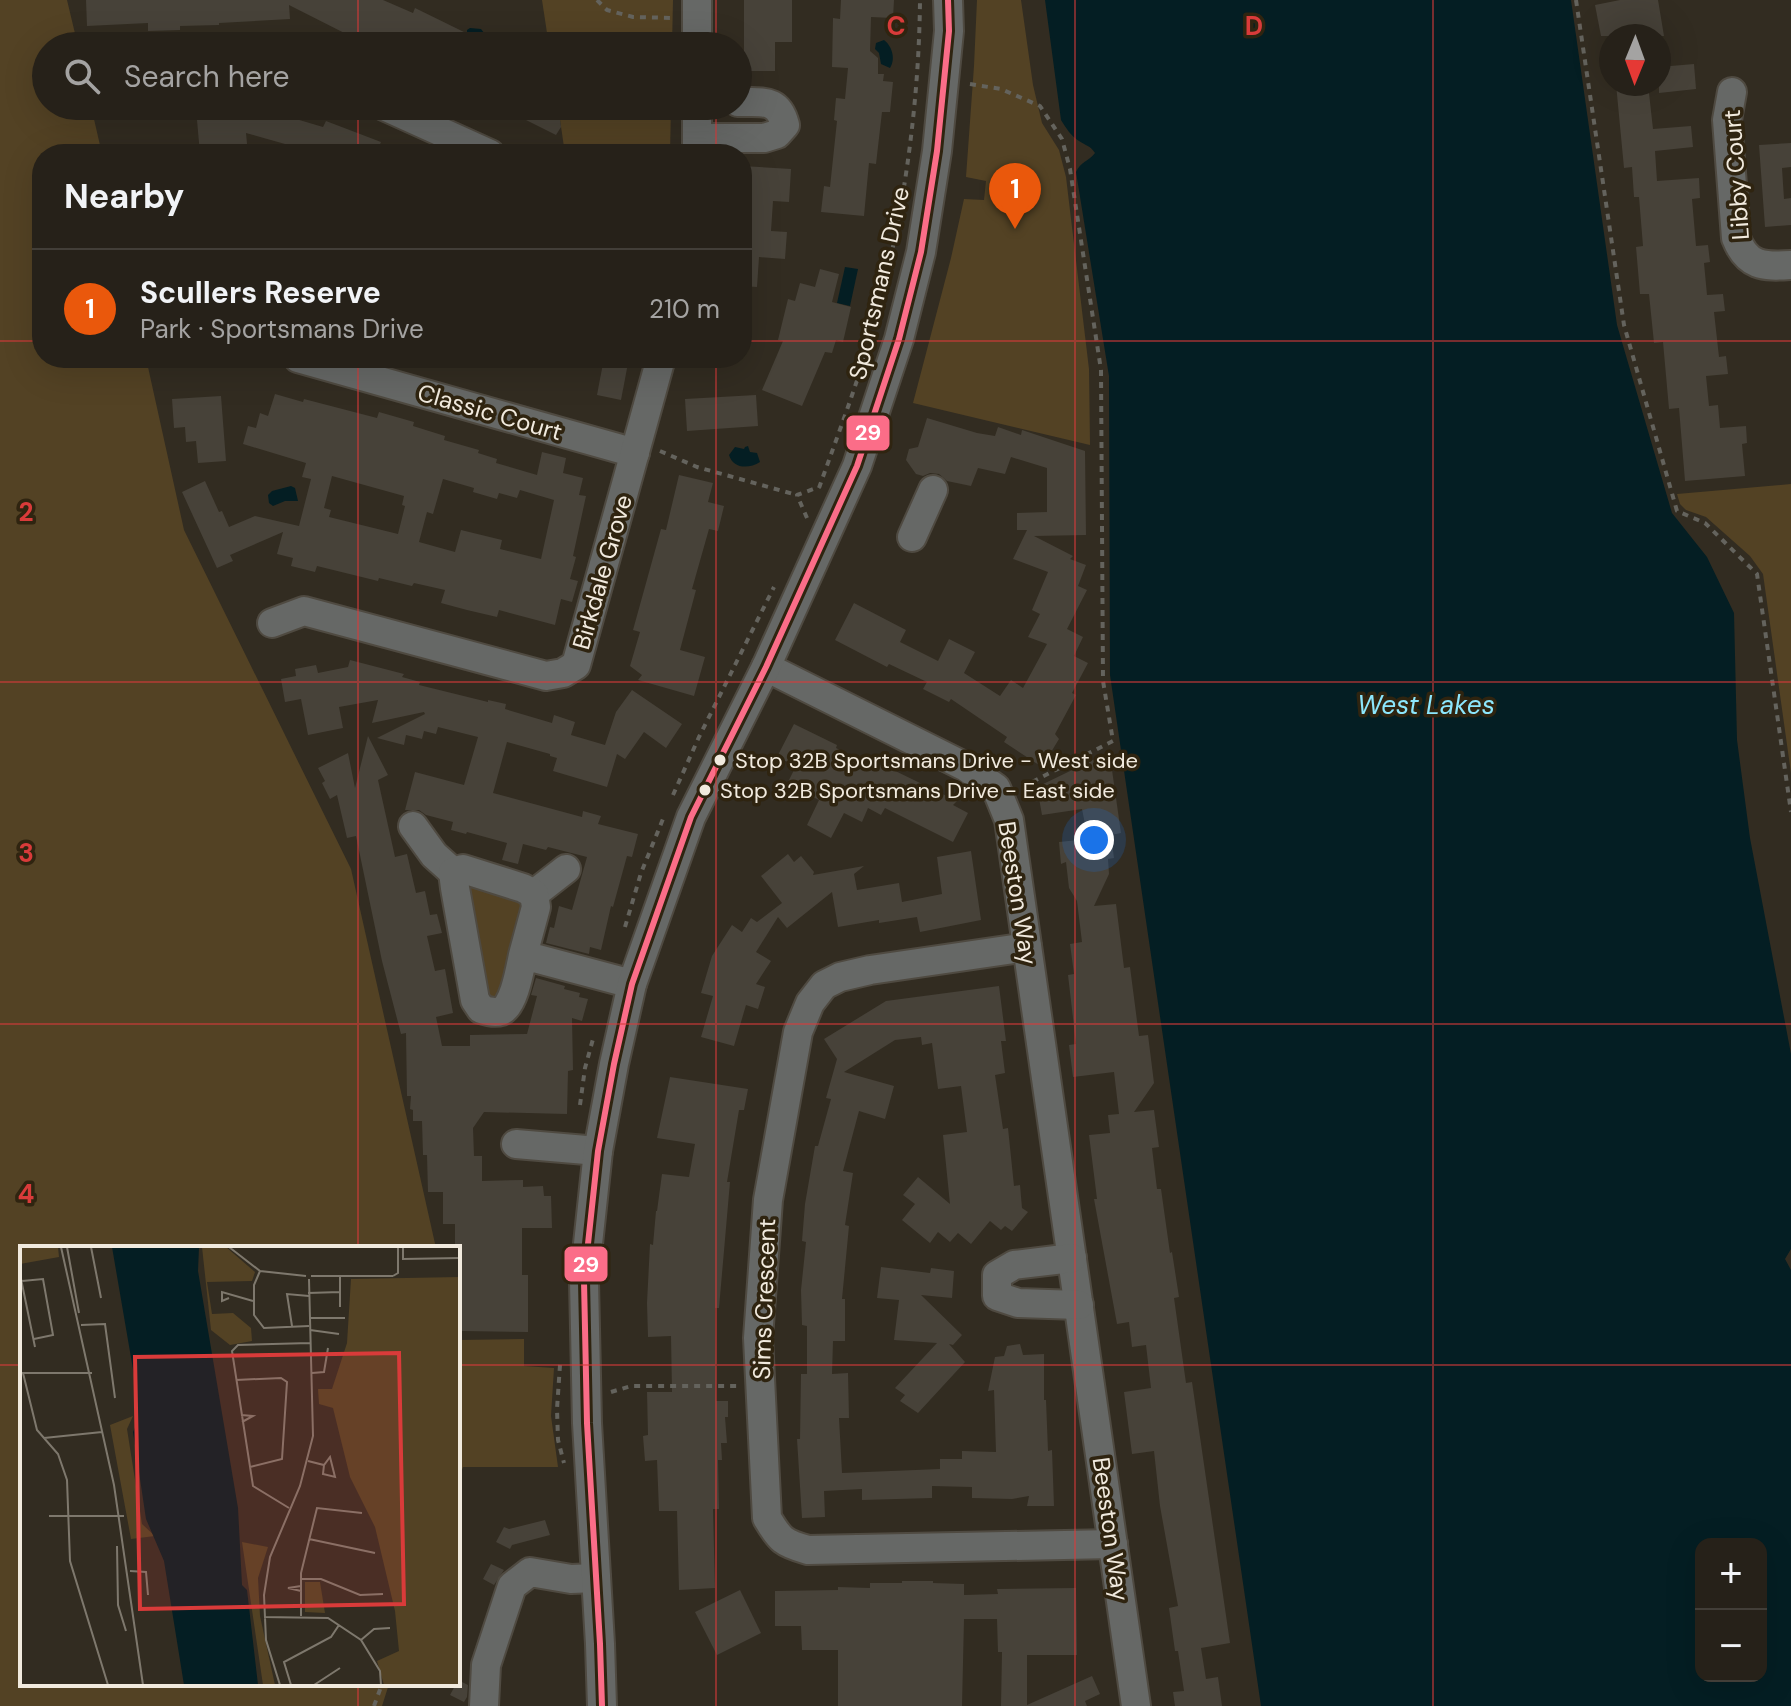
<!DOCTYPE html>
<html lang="en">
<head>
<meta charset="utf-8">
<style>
  body { margin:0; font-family:"DM Sans",sans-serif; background:#322e26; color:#f1f3f6 }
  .controls { position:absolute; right:24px; bottom:24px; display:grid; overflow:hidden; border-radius:16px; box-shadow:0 8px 32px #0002 }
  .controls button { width:72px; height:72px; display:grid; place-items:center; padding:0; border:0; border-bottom:2px solid #423e38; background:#262119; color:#f1f3f6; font:40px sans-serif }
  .compass { position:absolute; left:1599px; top:24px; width:72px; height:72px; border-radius:50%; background:#262119; box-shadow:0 8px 32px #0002; rotate:181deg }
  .you { position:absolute; left:1094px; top:840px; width:28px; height:28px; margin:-20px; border:6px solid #fff; border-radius:50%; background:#1a73e8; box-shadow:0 0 0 12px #1a73e833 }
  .badge { display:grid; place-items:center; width:52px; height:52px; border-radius:50%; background:#ea580c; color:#fff; font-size:26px; font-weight:700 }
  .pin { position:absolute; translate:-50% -66px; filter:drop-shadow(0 2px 4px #0008) }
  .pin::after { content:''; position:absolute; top:42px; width:28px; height:24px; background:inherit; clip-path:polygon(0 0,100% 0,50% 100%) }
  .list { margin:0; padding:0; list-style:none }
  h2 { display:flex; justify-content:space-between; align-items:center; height:104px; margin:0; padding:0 32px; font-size:34px }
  h2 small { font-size:26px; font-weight:400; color:#a4a3a2 }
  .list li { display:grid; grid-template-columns:52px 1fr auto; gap:24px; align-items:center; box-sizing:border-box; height:120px; padding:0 32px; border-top:2px solid #423e38 }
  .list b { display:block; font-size:30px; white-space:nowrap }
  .list p { margin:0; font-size:26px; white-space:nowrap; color:#a4a3a2 }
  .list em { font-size:26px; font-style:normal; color:#a4a3a2 }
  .icon { flex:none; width:44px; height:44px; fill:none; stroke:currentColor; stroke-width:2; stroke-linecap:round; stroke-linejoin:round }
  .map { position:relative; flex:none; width:1791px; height:1706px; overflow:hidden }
  .search { position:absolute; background:#262119; box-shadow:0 8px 32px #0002; left:32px; top:32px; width:720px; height:88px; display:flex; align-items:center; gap:20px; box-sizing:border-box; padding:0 28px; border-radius:44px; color:#a4a3a2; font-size:30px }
  .panel { position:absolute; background:#262119; box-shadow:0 8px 32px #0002; left:32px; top:144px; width:720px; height:224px; border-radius:32px }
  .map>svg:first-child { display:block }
</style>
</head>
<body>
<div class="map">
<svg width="1791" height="1706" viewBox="0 0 1791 1706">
  <rect width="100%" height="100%" fill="#322c21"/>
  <g fill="#534224">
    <path d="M0,0h67l11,46h-32v60h45l11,48h-60v204h104l38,172 167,339 85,379h-414v436h367l-7,22h-382z"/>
    <path d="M542,0h131l-1,46h-123z"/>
    <path d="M977,0h44l12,85 9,38 17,27 7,27 23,192 1,76 -177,-42 38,-145 13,-59 20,1 2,-19 -20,-4 8,-111z"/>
    <path d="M558,106h113l-1,48h-105z"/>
    <path d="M1791,484v289l-28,-199 -13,-18 -44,-39 -20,-7 -6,-6 -3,-10z"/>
    <path d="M463,869l73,38 -44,105z"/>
    <path d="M524,1339v27l30,2 -3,48 7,51h-95l-5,14v-141z"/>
  </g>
  <g fill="#041e23" fill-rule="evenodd">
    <path d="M1045,0h526l46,325 55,188 35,44 27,56 3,127 13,98 41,216v195l-6,10 6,11v436h-530l-151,-1031 -1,-299 -33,-204c4,-10 13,-11 19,-19 -5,-8 -9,-7 -16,-12 -8,-5 -13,-13 -18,-21zM1761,1544v132h-60v-132z"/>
    <path d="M470,28l11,1 10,13v4h-13l-3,-5 -8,-7v-4z"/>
    <path d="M884,40c8,6 12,19 6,28l-9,-4 -2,-11 -4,-4 1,-6z"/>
    <path d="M845,267l13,2 -8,37 -13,-3z"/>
    <path d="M748,446l2,6 7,1 3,9c-11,7 -27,7 -31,-7l6,-8 9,2 1,-2z"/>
    <path d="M291,486l4,2 3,13h-13l-12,5 -4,-3 -1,-8 4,-4z"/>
  </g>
  <g fill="#474239" fill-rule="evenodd">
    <path d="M86,0h297l30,13 2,-5 51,25 -6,13h-90l-81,-41 1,14 -71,4v2l-39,1v4l-32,1v-8l-61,3z"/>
    <path d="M744,0h48v42h-17v29h-31z"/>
    <path d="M841,0h53l-1,18 -22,-1 -1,34 8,7v16h6l-1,7 10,1 -3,30h-8l-6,52 -7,-1 -5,53 -43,-4 3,-26 6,1 7,-66 -3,-1 2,-22 9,1 3,-31 -16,-1 1,-49 7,1z"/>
    <path d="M1620,0h38l6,36h-63l-6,-31z"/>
    <path d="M1694,64l2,25 -37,4v-26z"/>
    <path d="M1616,84h32l5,45 38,-3 2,21 -38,4 2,30 42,-3 1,20 -8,1 4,47 12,-1 2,17 -6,1 3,32 16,-1 2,17 -11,1 5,45 7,-1 2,18 -22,2 3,30 9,-1 2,23 26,-2 1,17 -5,1 3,32 -60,5 -6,-73 -10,1 -6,-67 -9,1 -5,-49h-9l-4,-47 7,-1 -4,-49h-5l-2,-30 -8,1z"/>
    <path d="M498,106h60l3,21 -5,8z"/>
    <path d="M259,108l64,19 3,-6 55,21 -5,12h-94l3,-10 -39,-11 2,21h-48l-3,-34 25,-2v-6z"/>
    <path d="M1791,143v24l-9,1 2,31 7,-1v27l-26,2 -6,-82z"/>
    <path d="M742,166l49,3 -2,33 -16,-1 -2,30 16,1 -2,27 -26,-2 -2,30 -15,-1z"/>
    <path d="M820,269l19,5 -7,28 19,5 -8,35 -7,-2 -4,13 -7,-1 -23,54 -40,-16 21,-49 -5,-1 10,-41 7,2 5,-18 15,4z"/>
    <path d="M604,358h25l-8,42 -24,-5z"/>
    <path d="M275,394l28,8 1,-3 73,19 2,-6 35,10 -1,4 32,10 -1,4 35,10 -1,3 19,6 -1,4 41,12 5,-23 24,6 -3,15 20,5 -4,17 7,1 -13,60 3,1 -6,22 8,2 -6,21 -11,-3 -6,26 -56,-15 -2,7 -30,-7 -26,-7 4,-13 -31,-7 -2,3 -33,-8 -1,3 -61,-15 -2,6 -24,-6 2,-8 -16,-4 6,-22 -53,23 3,6 -16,7 -35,-76 23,-11 14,31 3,-1 7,16 26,-11 44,10 12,-47 -9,-2 4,-14 -63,-19 5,-18 8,2 4,-15 8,3zM332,476l72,20 -2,9 3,1 -7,28 -69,-17 2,-7 -7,-2zM443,479l31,9 -1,4 24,7 2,-6 18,5 3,-8 34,10 -13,59 -41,-10 2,-9 -41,-10 -6,22 -36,-10 8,-30 6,2z"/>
    <path d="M756,395l2,31 -71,5 -2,-32z"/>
    <path d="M221,396l5,65 -28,2 -2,-22 -10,1 -1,-15 -11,1 -2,-29z"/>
    <path d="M927,418l50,15 18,3 3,-9 23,8 1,-5 63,21 1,84 -52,1 39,20 -3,3 16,6 -8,21 9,4 -20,39 16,8 -9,19 14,7 -16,30 4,2 -21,39 4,5 -17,28 -38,-25 3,-5 -56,-38 -2,3 -26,-13 4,-7 -38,-18 -2,3 -52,-27 19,-37 52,27 -6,12 38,19 11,-22 26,13 -11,21 36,23 11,-16 12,8 24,-44 -19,-7 12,-23 -8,-4 16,-38 -35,-13 14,-29h-10v-17l30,-1v-44l-36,-11 -6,17 -27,-6 -7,18 -24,-5 -8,-7 -9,-1 -7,3 -7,-2 -10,-14 3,-11 9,-2z"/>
    <path d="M679,475l34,8 -5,19 16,4 -6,25 -9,-2 -17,60 4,1 -16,60 25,7 -11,39 -56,-16 4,-5 -12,-9 10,-34 -7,-2 28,-101 5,1z"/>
    <path d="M350,660l54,14 -2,3 18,5 -1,3 69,17v-2l18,4 -1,5 47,14 2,-8 21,7 -4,13 34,10 11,-33 16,-22 50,34 -16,24 -22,-16 -19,27 -8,-5 -10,33 -54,-16 4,-13 -7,-2v-2l-43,-12 -14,51 89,24 1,-6 18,5 -3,8 40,10 -6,23 -5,-1 -14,51 -2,-1 -10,44 -11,-3 -1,7 -43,-11 4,-16 4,1 5,-22 13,4 15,-53 -39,-10 -2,3 -23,-6 -5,20 -16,-4 5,-17 -40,-11 -1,2 -15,-4 2,-8 -27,-7 -7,-5h-14l10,-38 49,13 14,-48 -40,-10 -2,7 -12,-3 -2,8 -16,-4 -2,10 -27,-7 48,-24 -1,-2 -52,11 6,-23 -39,7 4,21 -35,7 -7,-36 -16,3 -4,-23 15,-3 -1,-7 21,-4 2,8 30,-6z"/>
    <path d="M794,724l43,21 -1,3 41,21 4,-5 76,37 -4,4 15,8 -15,29 -68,-34 -4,7 -13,-7 -6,14 -18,-9 -13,25 -24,-13 12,-25 -32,-16 9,-18 -19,-9z"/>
    <path d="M368,736l20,39 -10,5 17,77 12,-3 9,39 9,-2 5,24 7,-1 5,19 -15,3 8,35 10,-2 8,44 -17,4 6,29h28v-11l57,-1 10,-38 -6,-1 5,-17 29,8 -1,3 16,4 -1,4 9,2 -6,22 -10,-3 1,52 -5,1 -1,43 -83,-2 -11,16 1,28h8v25l41,-1v7l20,-1 1,10h7l1,32h-30v47h6v57l-66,-1v-58h-4v-25h-3v-24h-12v-32h-15l-1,-37h-4l-1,-34h-9v-11l-3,-1 1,-13h-4l-1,-63 -5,1 -19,-73 -26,-125 -9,2 -10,-43 -7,4 -8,-16 3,-2 -7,-13 30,-15 7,35z"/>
    <path d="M1110,756l11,77 -10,2 3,23 -6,1 1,15 -15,32 22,-2 8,64 6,-1 9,69 9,-1 6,48 -20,29 20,-2 5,37 -7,1 5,41h4l9,64 2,-1 7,45 -5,1 12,85 6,-1 38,261 -29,5 5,31 12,-2 4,29h-47l-2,-14 11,-1 -6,-40h-3l-6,-43 9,-2 -18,-100 -6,-55 -22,3 -8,-62 27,-4 -5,-43 -14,2 -3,-25 -12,2 -23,-125h3l-8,-64 21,-2 -2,-18 11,-1 -5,-42 -41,5 -4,-32 7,-1 -8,-69 6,-1 -4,-30 12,-2 -5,-41 -8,-13 -3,-26 -5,2 -2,-22 29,-3 -6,-30 -40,6 -5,-28 60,-29z"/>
    <path d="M971,851l10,69 -61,12 -3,-15 -38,6v-3l-41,7 -6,-35 -45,36 -9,-11 -22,35 15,9 -15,23 9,3 -7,22 -12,-4 -12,41 -33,-9 12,-41 -12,-3 11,-37 20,-31 10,7 9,-14 6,4 25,-19 -21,-27 27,-22 6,8 7,-6 13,16 -1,3 51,-9 -10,8 3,16 42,-7 3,19 40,-8 -5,-37z"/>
    <path d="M999,986l7,55h-5l4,32 -10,2 8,54 5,-1 6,58 6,-1 2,23 6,4 -16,19 -7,-5 -4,4 -11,-9 -19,23 -13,-11 -8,9 -12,-10 -8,11 -28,-23 13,-16 -12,-9 15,-18 32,27 -7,-69 24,-3 -6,-46 -23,3 -6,-46 -10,2 -1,-8 -26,3 -51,32 50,14 -9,33 -26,-8 -16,60 10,2 -8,52 4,1 -7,73h3v42h-12l-1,33 16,-1 1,45h-10l3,55 98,-4v-10h22v-8l34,1 -2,-62 -6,1 7,-34 9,-1 3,-10 13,-2 3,11 21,-1v46h2l2,51 4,-1 2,56h-27l2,-10 -17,3 -40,-1v-11l-40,-1v12l-70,2v-11l-38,2 1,26 -23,1 -5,-79h3l1,-65h6v-48l-5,-1 -1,-35 5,-48 -4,-1 3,-37 10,-58h3l13,-47 -5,-1 11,-39 -13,-20 62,-38z"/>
    <path d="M670,1077l78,12 -4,21h-5l-12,72h3l-11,126h-4l1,93h12v16h-3l2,26h-6l1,17h-4l1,49h-6l2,79 -36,2 -2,-79h-18l-2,-51 -12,1 -2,-25 5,-1 -1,-43h25l-1,-56 -23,1 -1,-34 3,-59 3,1 3,-34h1l5,-37 27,3 6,-33 -38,-6z"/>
    <path d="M881,1267l49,6 1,-5 23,3 -2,27 -31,-3 41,40 -9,10 -4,-1 16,18 -47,51 -18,-12 5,-6 -10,-7 42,-45 -43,-3 5,-40 -22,-2z"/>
    <path d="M545,1520l5,15 -38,10 -2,4 -14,-7 8,-15 5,2z"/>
    <path d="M491,1564l13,6 -10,15 -11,-6z"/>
    <path d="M902,1581h31v2l31,1v11l34,-1 -1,-5 79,-1 1,67h-50v50l65,-29 8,18 -15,7 2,5h-86l1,-54h-4l-1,-33h-33l-2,87h-124v-56h-36l-1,-24h-26v-35l63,-1v-3l32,1v-5h32z"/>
    <path d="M740,1590l21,43 -44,22 -22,-43z"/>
    <path d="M458,1680l10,5 -1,12 -3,5 -14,-7 6,-11h2z"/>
  </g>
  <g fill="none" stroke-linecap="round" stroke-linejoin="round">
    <defs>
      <g id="minor">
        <path d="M697,46v-46"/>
        <path d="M1732,92l-5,28 9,118c11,28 27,29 55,27"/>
        <path d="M384,106l106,48"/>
        <path d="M698,138h66l13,-4 8,-9c-7,-28 -23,-22 -47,-23"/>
        <path d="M697,154v-48"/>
        <path d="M298,358l337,95"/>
        <path d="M912,537l21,-47"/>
        <path d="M272,623l32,-12 242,65 17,-3 13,-8 85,-307"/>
        <path d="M766,667l200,100 30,21 13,32 127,886"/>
        <path d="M413,826l21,29 19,17"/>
        <path d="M534,894l32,-25"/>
        <path d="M1027,947l-157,23 -30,7 -16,8 -14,18 -12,29 -30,168 -10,138 9,180c13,22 16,25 41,32l305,-6"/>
        <path d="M523,955l13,-48 -2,-13 -11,-6 -60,-19 -10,3 2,16 20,112 6,9c6,2 14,4 20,2 13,-5 19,-42 22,-56l109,29"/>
        <path d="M516,1144l82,7"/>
        <path d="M1072,1258l-58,7 -17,10v21l21,7 61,2"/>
        <path d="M484,1706l2,-41 26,-79 18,-14 41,7 25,-1"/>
        <path d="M602,1706l-2,-62 -13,-221 -3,-142 14,-130 16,-87 18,-80 59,-167 75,-150 91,-201 42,-127 22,-87 16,-101 12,-120 -1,-31"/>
      </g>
    </defs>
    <use href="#minor" stroke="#4f4a41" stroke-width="32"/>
    <g stroke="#64635d" stroke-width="4" stroke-dasharray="6 6" stroke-linecap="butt">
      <path d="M597,0l10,10 26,7 40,1"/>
      <path d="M1576,0l48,325 53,186 28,12 52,51 34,238"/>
      <path d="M970,84l31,5 39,17 22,33 8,30 31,201 2,311 10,60 -91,46"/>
      <path d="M660,451l37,16 100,28"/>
      <path d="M819,488c18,-51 38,-103 53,-156 30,-105 47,-222 48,-332"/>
      <path d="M807,518l-10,-23 22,-8"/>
      <path d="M673,795l26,-58 75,-150"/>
      <path d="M625,927l16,-54 24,-59"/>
      <path d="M580,1105l5,-37 8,-29"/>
      <path d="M560,1365l-3,44 1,31 6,23"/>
      <path d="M611,1392l20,-6h107"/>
      <path d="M374,1706l8,-22"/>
    </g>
    <use href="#minor" stroke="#666866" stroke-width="28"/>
    <defs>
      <path id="bus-1" d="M602,1706l-2,-62 -13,-221 -3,-142 14,-130 16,-87 18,-80 59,-167 75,-150 91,-201 42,-127 22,-87 16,-101 12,-120 -1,-31"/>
    </defs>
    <use href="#bus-1" stroke="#2f2410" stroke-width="12"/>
    <use href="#bus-1" stroke="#fb6d88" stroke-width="6"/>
  </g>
  <path fill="none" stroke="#d93b3a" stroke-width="2" stroke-opacity="0.55" d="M358,0v46M716,0v46M1075,0v1706M1433,0v1706M358,106v48M716,106v48M0,341h42M742,341h1049M358,358v890M716,358v1348M0,682h1791M0,1024h1791M0,1365h22M458,1365h1333M358,1684v22"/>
  <g fill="#f1eade" stroke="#2f2410" stroke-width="3">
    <circle cx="720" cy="760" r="7"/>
    <circle cx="705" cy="790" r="7"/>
  </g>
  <g text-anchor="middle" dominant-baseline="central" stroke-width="7" stroke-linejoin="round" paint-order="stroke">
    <g font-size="22" fill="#f1eade" stroke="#2f2410" text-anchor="start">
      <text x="735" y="760">Stop 32B Sportsmans Drive - West side</text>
      <text x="720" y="790">Stop 32B Sportsmans Drive - East side</text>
    </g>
    <g font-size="24" fill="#f1eade" stroke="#2f2410">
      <text transform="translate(1736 175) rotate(-94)">Libby Court</text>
      <text transform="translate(879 283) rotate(-77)">Sportsmans Drive</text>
      <text transform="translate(490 412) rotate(16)">Classic Court</text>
      <text transform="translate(602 572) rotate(-74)">Birkdale Grove</text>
      <text transform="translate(1018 893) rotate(81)">Beeston Way</text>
      <text transform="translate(764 1299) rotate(-88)">Sims Crescent</text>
      <text transform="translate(1111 1529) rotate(82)">Beeston Way</text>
    </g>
    <g font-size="26" font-style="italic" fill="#8ce7fd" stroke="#2f2410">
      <text x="1426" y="705">West Lakes</text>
    </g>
  </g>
  <g transform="translate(20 1246)">
    <rect width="440" height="440" fill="#322c21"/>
    <path d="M0,1h38l1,10 -39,7zM182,1h24l29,25 -3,9 -45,1 5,32 21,-1 18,15 1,13 -22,4 -19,-15zM440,31v408h-76l-7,-24 22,-10 -4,-40 -20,-84 -25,-50 -17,-69 -14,-4 -1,-15h14l15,-46 4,-64zM113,170l-6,13 15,95 13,12 -24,3 -21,-114zM222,296l26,5 -10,31 2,38 15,69h-12zM285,336h15l5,31 -20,-1z" fill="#534224"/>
    <path d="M92,1h87l-1,24 40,237 4,77 5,5 11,95h-74l-20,-124 -18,-42 -13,-87 4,-9 -3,-48z" fill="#041e23"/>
    <path fill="none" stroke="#7e786d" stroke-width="2" d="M41,1l53,238 29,200M47,1l12,66M71,1l10,51M209,1l31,24 46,5M383,1v12l57,-1M240,25l-6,14v30l10,13 45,-2M0,28l15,73M291,30h82M320,30v31M373,30l5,-3v-26M2,35l21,-2 10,56 -19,4M288,47l32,-1M209,52l-7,3v-9l31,9M289,72h36M61,79l24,-1 10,74M272,80l-5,-32 22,2M290,84l29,4M0,127h72M3,127l14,57 21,24 9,26 3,81 38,124M292,127l12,-1 4,-24M216,134l45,-2 6,4 -5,77 -32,8M221,169l12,1 -11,6M24,192l58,-6M288,215l16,4 6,-8 5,20 -12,-3 1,-9M269,262l-36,-22 -21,-135 6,-6 72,-2M29,270h75M289,293l66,14M97,300l1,59 8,26M110,325l16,1 2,23M281,333h20l39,16 23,-1M281,340l-13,2 13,3M281,370v-43l16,-65 45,5M244,371l64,1 33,22 19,31 1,14M341,394l13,-11 16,-1M260,439l-14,-45 -2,-45 6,-38 30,-71 13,-50 -4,-157M271,439l-7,-23 47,-25 8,-12M294,439l26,-17"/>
    <path fill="#d93b3a" fill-opacity="0.15" stroke="#d93b3a" stroke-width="4" d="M379,107l5,251 -264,5 -5,-252z"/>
    <rect width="440" height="440" fill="none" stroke="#f1eade" stroke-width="4"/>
  </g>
  <g font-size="26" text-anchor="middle" font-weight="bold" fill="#d93b3a" stroke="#2f2410" stroke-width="7" stroke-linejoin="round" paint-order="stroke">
    <text x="896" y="35">C</text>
    <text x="1254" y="35">D</text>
    <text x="26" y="521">2</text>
    <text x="26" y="862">3</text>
    <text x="26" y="1203">4</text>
  </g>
  <g stroke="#2f2410" stroke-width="3">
    <rect x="845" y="414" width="46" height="38" rx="8" fill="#fb6d88"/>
    <rect x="563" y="1245" width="46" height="38" rx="8" fill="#fb6d88"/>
  </g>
  <g font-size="22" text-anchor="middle" font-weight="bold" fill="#fff">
    <text x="868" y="440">29</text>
    <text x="586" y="1272">29</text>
  </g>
</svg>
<div class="controls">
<button>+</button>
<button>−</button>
</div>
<svg class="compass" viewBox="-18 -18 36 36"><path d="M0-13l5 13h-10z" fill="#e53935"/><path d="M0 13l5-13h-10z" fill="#a4a3a2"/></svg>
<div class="you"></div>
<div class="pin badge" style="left:1015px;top:229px">1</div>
<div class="search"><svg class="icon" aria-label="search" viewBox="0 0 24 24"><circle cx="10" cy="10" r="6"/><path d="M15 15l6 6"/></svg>Search here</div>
<section class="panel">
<h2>Nearby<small></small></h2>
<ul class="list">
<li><span class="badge">1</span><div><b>Scullers Reserve</b><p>Park · Sportsmans Drive</p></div><em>210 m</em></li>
</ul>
</section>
</div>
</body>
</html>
